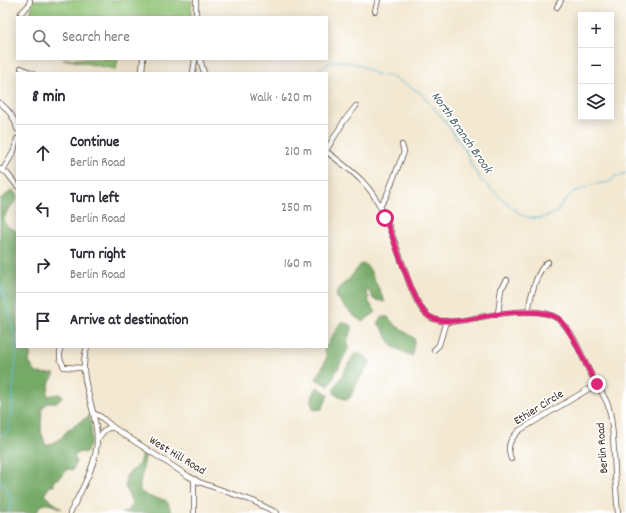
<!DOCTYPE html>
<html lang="en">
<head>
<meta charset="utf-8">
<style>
  body { margin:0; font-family:Dekko,sans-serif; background:#f2f2f3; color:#2b2b33 }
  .controls { position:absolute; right:12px; top:12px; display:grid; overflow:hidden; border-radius:0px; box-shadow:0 2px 10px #0003 }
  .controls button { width:36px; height:36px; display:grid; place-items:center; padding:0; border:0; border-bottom:1px solid #e1e1e2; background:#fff; color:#2b2b33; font:20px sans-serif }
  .stop { position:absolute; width:12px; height:12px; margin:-9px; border:3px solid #db2777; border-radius:50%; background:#fff }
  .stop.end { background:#db2777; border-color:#fff; box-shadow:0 1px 4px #0008 }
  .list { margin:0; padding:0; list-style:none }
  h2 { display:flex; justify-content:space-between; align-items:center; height:52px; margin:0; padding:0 16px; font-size:17px }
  h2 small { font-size:13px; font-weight:400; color:#7c7c81 }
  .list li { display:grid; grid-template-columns:26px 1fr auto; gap:12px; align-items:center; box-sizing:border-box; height:56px; padding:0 16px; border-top:1px solid #e1e1e2 }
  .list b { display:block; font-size:15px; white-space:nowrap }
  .list p { margin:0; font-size:13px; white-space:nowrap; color:#7c7c81 }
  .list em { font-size:13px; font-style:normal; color:#7c7c81 }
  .icon { flex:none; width:22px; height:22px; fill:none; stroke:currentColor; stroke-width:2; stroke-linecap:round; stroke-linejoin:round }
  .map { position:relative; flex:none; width:626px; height:513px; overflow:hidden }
  .search { position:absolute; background:#fff; box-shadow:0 2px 10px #0003; left:16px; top:16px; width:312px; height:44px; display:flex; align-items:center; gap:10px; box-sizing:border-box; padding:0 14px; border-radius:0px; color:#7c7c81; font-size:15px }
  .panel { position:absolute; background:#fff; box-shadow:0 2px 10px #0003; left:16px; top:72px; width:312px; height:276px; border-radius:0px }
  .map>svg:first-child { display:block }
</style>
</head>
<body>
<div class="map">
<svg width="626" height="513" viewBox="0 0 626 513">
  <rect width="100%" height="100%" fill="#fff"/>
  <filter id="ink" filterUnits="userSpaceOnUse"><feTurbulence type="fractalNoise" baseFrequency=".025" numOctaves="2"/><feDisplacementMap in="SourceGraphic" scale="8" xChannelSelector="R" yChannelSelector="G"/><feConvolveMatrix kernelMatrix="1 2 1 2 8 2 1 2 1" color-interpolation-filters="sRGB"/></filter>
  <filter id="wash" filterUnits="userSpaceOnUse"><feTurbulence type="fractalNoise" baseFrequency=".012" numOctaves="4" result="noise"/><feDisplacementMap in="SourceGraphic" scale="16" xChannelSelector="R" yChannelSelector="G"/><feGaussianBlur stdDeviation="0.9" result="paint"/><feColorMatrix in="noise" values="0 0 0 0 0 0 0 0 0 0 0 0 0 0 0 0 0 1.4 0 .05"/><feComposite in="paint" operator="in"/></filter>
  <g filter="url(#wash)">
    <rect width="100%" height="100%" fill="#f3e8d1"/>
    <g fill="#90c374" stroke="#667649">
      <path d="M33,0h159l-1,17h-161z"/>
      <path d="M63,59h55l-2,10z"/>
    </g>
    <g fill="#74a966" stroke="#586a42">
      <path d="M13,190l4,6v4l-10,11 -4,10 7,7 7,3v116h15l-3,15 7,11 19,1 -5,8 -3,14 12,-2 4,3 -6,5 -10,1 -5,6 -1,22 5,15 14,-7 9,-10 20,-13c3,12 4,26 -3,37l-6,-1 -6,4 2,5 -3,9 -5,-1 -11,11 -3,-1v7h-4l-6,9 18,14c-11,-5 -18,-9 -25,2v2h-37v-314z"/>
      <path d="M361,264h4l4,4 16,34 -12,-3 -2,-5 -3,-3h-2v2l3,4 -1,2 2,5 6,8 -12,9c-10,-1 -21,-17 -28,-25 1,-9 8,-12 14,-18 4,-5 7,-9 11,-14z"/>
      <path d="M382,317h6l6,7 21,15 -2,9v6l-1,2 -3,-1 -17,-9 -7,-13 -7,-10z"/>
      <path d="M343,322l4,2h2c1,1 3,1 3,2 2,6 -8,11 -3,21l-20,39 -12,-6 -1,-2 6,-10 5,-12 -3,-6 16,-27z"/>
      <path d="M355,353c7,1 11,4 16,9l-13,19 -8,17c-5,4 -11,-2 -16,-5v-4z"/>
      <path d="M317,387l11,7 -2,7 -4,8 -7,1c-7,-6 -2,-15 2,-23z"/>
      <path d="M143,450l3,3 -6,30v8c3,2 7,5 11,6 15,4 16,-1 20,16h-50l7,-2 4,-7 -7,-18 1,-10 13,-12z"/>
    </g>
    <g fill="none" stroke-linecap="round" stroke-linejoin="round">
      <g stroke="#5ebcdc" stroke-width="1">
        <path d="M313,73l18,-11 9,-1 20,4 15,9 13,1 32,17 24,28 23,33 4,12 10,15 40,35 10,3h11l16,-6 1,-5 15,-16h3l14,-6 6,-1 13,-2 4,-5 12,-4"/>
        <path d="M0,267v4"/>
        <path d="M0,282l13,47 4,25 -4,32 -1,29 -3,6v10l-9,5"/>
        <path d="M0,480l7,8 5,15 -3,5v5"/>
      </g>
    </g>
  </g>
  <g filter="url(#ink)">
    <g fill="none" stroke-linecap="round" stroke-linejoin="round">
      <defs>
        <g id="minor">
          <path d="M196,0v17"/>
          <path d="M557,7l4,-7"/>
          <path d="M375,11l3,-11"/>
          <path d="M21,13l8,-8 1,-5"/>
          <path d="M200,59l4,14"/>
          <path d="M21,68l8,4 3,1"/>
          <path d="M142,73l1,-14"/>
          <path d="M193,73l2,-14"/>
          <path d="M0,103c9,7 15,15 17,26"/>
          <path d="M327,149l17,-28 12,-15"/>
          <path d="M327,152c12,9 24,18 35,29 22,22 30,55 41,84 5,14 12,38 23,49 12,12 34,7 49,4 22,-4 56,-11 78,-2 16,7 25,31 32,46 6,15 17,28 23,43 5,16 5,31 6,48 1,20 2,40 4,60"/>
          <path d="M0,169l7,4 10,13"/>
          <path d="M3,170l11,-19 3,-12"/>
          <path d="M380,206l6,-9 18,-45 -2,-7"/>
          <path d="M528,312c2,-13 8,-42 20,-50"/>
          <path d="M498,314l3,-25 6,-9"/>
          <path d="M60,347v12l4,8 20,1"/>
          <path d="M434,350l5,-5 7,-24"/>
          <path d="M93,413l8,4 13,11"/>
          <path d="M97,440c5,-6 8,-14 17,-12l74,48 11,6 54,19 24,12"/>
          <path d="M511,459c-5,-13 -1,-20 9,-29l77,-46"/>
          <path d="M70,513c11,-23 26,-46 27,-72 1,-32 -21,-62 -10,-94"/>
          <path d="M194,513v-34"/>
        </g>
      </defs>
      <use href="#minor" stroke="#574639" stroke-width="6"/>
      <use href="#minor" stroke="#fff" stroke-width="4.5"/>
    </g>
  </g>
  <g fill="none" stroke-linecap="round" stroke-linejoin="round" filter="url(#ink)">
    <path stroke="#db2777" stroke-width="5" d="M385,218c7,17 13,34 19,51 5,13 12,34 21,44 16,17 54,3 74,1 10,-2 20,-2 30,-2 11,0 23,1 32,9 4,3 6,8 9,12 10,16 16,35 27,51"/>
  </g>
  <g text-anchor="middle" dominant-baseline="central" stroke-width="3.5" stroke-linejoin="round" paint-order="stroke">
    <g font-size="12" fill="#3b2a1e" stroke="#fff">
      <text transform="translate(539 408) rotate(-32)">Ethier Circle</text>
      <text transform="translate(603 448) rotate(-94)">Berlin Road</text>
      <text transform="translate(177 456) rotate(31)">West Hill Road</text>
    </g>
    <g font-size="13" font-style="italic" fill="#475d60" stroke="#fff">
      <text transform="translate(461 133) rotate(55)">North Branch Brook</text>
    </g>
  </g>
</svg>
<div class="controls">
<button>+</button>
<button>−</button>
<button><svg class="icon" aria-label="layers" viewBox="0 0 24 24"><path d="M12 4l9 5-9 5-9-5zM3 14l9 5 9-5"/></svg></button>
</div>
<div class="stop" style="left:385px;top:218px"></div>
<div class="stop end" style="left:597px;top:384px"></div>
<div class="search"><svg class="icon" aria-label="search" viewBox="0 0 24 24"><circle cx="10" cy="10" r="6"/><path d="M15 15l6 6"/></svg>Search here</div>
<section class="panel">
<h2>8 min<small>Walk · 620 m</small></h2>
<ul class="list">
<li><svg class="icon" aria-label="ahead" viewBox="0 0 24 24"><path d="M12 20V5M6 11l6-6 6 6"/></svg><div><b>Continue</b><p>Berlin Road</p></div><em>210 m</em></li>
<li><svg class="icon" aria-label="left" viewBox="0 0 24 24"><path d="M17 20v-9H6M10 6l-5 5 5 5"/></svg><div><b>Turn left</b><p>Berlin Road</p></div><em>250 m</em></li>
<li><svg class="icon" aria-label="right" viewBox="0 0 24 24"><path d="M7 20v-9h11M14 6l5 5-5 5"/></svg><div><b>Turn right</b><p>Berlin Road</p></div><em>160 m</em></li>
<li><svg class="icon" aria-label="arrive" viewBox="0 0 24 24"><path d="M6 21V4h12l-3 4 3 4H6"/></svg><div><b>Arrive at destination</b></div></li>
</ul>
</section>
</div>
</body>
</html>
